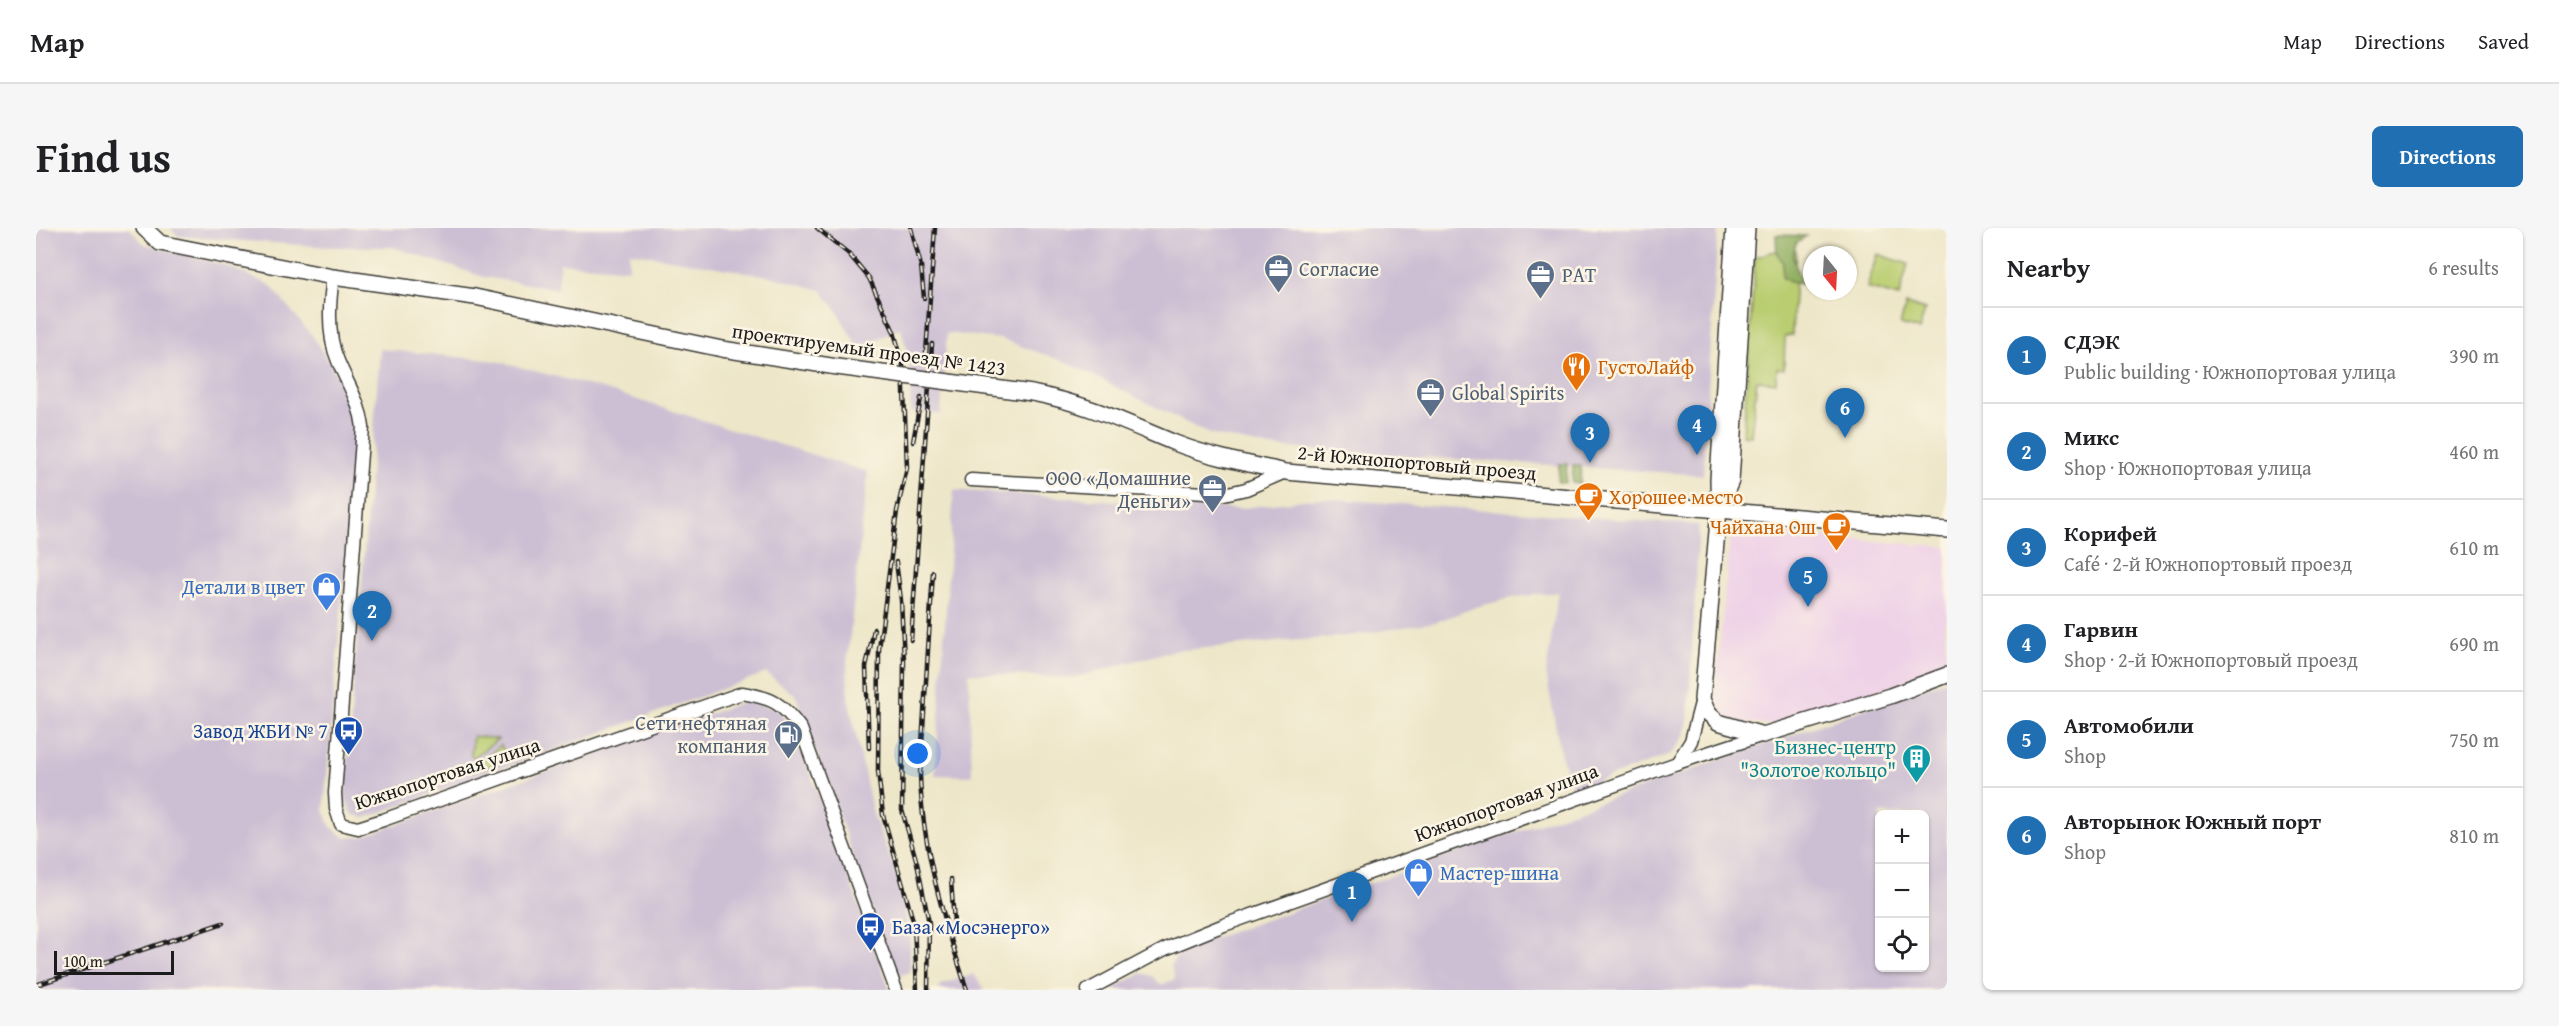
<!DOCTYPE html>
<html lang="en">
<head>
<meta charset="utf-8">
<style>
  body { margin:0; font-family:"Gentium Book Plus",serif; background:#f6f6f6; color:#202124 }
  .controls { position:absolute; right:18px; bottom:18px; display:grid; overflow:hidden; border-radius:9px; box-shadow:0 2px 4px #0004 }
  .controls button { width:54px; height:54px; display:grid; place-items:center; padding:0; border:0; border-bottom:2px solid #e0e0e0; background:#fff; color:#202124; font:30px sans-serif }
  .compass { position:absolute; left:1767px; top:18px; width:54px; height:54px; border-radius:50%; background:#fff; box-shadow:0 2px 4px #0004; rotate:162deg }
  .scale { position:absolute; left:18px; bottom:15px; width:120px; box-sizing:border-box; padding-left:6px; border:3px solid #1c1c1c; border-top:0; font-size:16px; line-height:21px; white-space:nowrap; color:#1c1c1c; -webkit-text-stroke:4px #fcf5e5; paint-order:stroke }
  .you { position:absolute; left:882px; top:526px; width:21px; height:21px; margin:-15px; border:4px solid #fff; border-radius:50%; background:#1a73e8; box-shadow:0 0 0 9px #1a73e833 }
  .badge { display:grid; place-items:center; width:39px; height:39px; border-radius:50%; background:#1f6fb2; color:#fff; font-size:20px; font-weight:700 }
  .pin { position:absolute; translate:-50% -50px; filter:drop-shadow(0 2px 3px #0008) }
  .pin::after { content:''; position:absolute; top:32px; width:21px; height:18px; background:inherit; clip-path:polygon(0 0,100% 0,50% 100%) }
  .list { margin:0; padding:0; list-style:none }
  h2 { display:flex; justify-content:space-between; align-items:center; height:78px; margin:0; padding:0 24px; font-size:26px }
  h2 small { font-size:20px; font-weight:400; color:#757577 }
  .list li { display:grid; grid-template-columns:39px 1fr auto; gap:18px; align-items:center; box-sizing:border-box; height:96px; padding:0 24px; border-top:2px solid #e0e0e0 }
  .list b { display:block; font-size:22px; white-space:nowrap }
  .list p { margin:0; font-size:20px; white-space:nowrap; color:#757577 }
  .list em { font-size:20px; font-style:normal; color:#757577 }
  .icon { flex:none; width:33px; height:33px; fill:none; stroke:currentColor; stroke-width:2; stroke-linecap:round; stroke-linejoin:round }
  .map { position:relative; flex:none; width:1911px; height:762px; overflow:hidden; border-radius:9px }
  header { display:flex; align-items:center; gap:36px; box-sizing:border-box; height:84px; padding:0 30px; background:#fff; border-bottom:2px solid #e0e0e0 }
  header strong { font-size:28px }
  nav { display:flex; gap:33px; margin-inline-start:auto; font-size:21px }
  .intro { display:flex; align-items:center; justify-content:space-between; box-sizing:border-box; height:144px; padding:0 36px }
  h1 { margin:0; font-size:42px }
  .button { padding:15px 27px; border-radius:9px; background:#1f6fb2; color:#fff; font-size:21px; font-weight:700 }
  main { display:flex; gap:36px; padding:0 36px }
  aside { flex:1; background:#fff; border-radius:9px; box-shadow:0 2px 4px #0004 }
  .map>svg:first-child { display:block }
</style>
</head>
<body>
<header>
<strong>Map</strong>
<nav><a>Map</a><a>Directions</a><a>Saved</a></nav>
</header>
<div class="intro"><h1>Find us</h1><a class="button">Directions</a></div>
<main>
<div class="map">
<svg width="1911" height="762" viewBox="0 0 1911 762">
  <rect width="100%" height="100%" fill="#fcf5e5"/>
  <filter id="ink" filterUnits="userSpaceOnUse"><feTurbulence type="fractalNoise" baseFrequency=".0167" numOctaves="2"/><feDisplacementMap in="SourceGraphic" scale="12" xChannelSelector="R" yChannelSelector="G"/><feConvolveMatrix kernelMatrix="1 2 1 2 8 2 1 2 1" color-interpolation-filters="sRGB"/></filter>
  <filter id="wash" filterUnits="userSpaceOnUse"><feTurbulence type="fractalNoise" baseFrequency=".008" numOctaves="4" result="noise"/><feDisplacementMap in="SourceGraphic" scale="24" xChannelSelector="R" yChannelSelector="G"/><feGaussianBlur stdDeviation="1.35" result="paint"/><feColorMatrix in="noise" values="0 0 0 0 0 0 0 0 0 0 0 0 0 0 0 0 0 1.4 0 .05"/><feComposite in="paint" operator="in"/></filter>
  <g filter="url(#wash)">
    <rect width="100%" height="100%" fill="#ede6c8"/>
    <path fill="#eed0e7" d="M1695,301l216,18v73l-3,3 3,44 -173,58 -47,-4 -13,-21z"/>
    <g fill="#ccbed3" fill-rule="evenodd">
      <path d="M0,0h93l15,16 84,22 42,19 43,52 45,72 -34,401 7,17 14,10h16l385,-136 32,9 17,22 95,258h-854z"/>
      <path d="M134,0h1548l-15,247 -432,-28 -62,-13 -141,-71 -67,-24 -54,-6 -6,81 -30,-2 -2,-52 -8,-32 -43,20 -22,-39 -15,-19 -52,-14 -140,-24v17l-69,-6 -2,26 -74,-12 -92,-30h-64l-150,-11z"/>
      <path d="M344,121l117,12 106,28 265,83 -21,190 1,36 25,116 24,62 13,61v35l-14,5 -100,-281 -30,-23 -401,145 -13,-4 -7,-17z"/>
      <path d="M918,262l282,19 82,-11 381,27 -11,196 -4,15 -14,19 -97,35 -12,-34 -15,-83 12,-81 -42,5 -40,10 -40,15 -88,14 -177,15 -98,27 -104,-5 3,103 -37,-1z"/>
      <path d="M1911,452v310h-837l32,-17 10,3 9,9 14,-6 -4,-12 5,-10 10,-9zM1844,586h44v154h-44z"/>
      <path d="M938,746l10,16h-46l2,-5z"/>
    </g>
    <g fill="#bacd71" stroke="#6b7446" stroke-width="1.5">
      <path d="M1746,21l14,1 -4,85 -7,1 -1,33 -7,-1 -1,14 -19,-2 -6,56 -8,-1 12,-178z"/>
      <path d="M1841,26l31,10 -9,33 -32,-9z"/>
      <path d="M1870,76l19,6 -6,20 -19,-5z"/>
      <path d="M437,508l25,3 -24,18 -3,-2z"/>
      <path d="M465,517l4,9 17,-5 2,5 -52,18 -1,-3z"/>
    </g>
    <g fill="#93b063" stroke="#586640" stroke-width="1.5">
      <path d="M1740,7l30,1 -10,7 -3,13 8,28 -11,-2 -8,-5 1,-14 -6,-9z"/>
      <path d="M1523,236h8l-1,19 -8,-1z"/>
      <path d="M1537,237h8l-1,19 -8,-1z"/>
    </g>
  </g>
  <g filter="url(#ink)">
    <g fill="none" stroke-linecap="round" stroke-linejoin="round">
      <defs>
        <g id="minor">
          <path d="M297,49c-4,27 -6,59 5,84 10,24 22,41 25,66l-28,366 1,16 5,15 17,4 25,-8 359,-127c31,5 40,10 59,36l95,261"/>
          <path d="M935,252l253,14 22,-5 39,-17"/>
          <path d="M1641,535l14,-22 11,-42"/>
          <path d="M1052,762l77,-41 59,-24 453,-162 86,-28"/>
        </g>
        <g id="major">
          <path d="M108,0l16,15 25,5 148,29 142,20 247,52 115,18"/>
          <path d="M1698,0l-16,252 1,29 -17,190 6,14 10,9 45,13 127,-39 57,-21"/>
          <path d="M996,165c56,11 92,29 143,50 36,14 74,21 111,29l661,58"/>
          <path d="M1685,276l10,-23 16,-253"/>
        </g>
      </defs>
      <use href="#minor" stroke="#3b3a36" stroke-width="15"/>
      <use href="#major" stroke="#3b3a36" stroke-width="18"/>
      <use href="#minor" stroke="#fff" stroke-width="12"/>
      <use href="#major" stroke="#fff" stroke-width="15"/>
      <defs>
        <g id="rail">
          <path d="M781,0l32,26 20,24 25,54 9,32 4,104 -10,43 -18,138 -1,122 5,44 31,109 3,66"/>
          <path d="M875,0l10,38 3,32"/>
          <path d="M890,125l9,-125"/>
          <path d="M877,214l8,-44"/>
          <path d="M860,334l5,38 3,60 -2,150 15,53 12,60 -1,67"/>
          <path d="M897,344l-13,203c2,74 24,145 47,215"/>
          <path d="M875,412l21,-296"/>
          <path d="M833,520l-3,-81 8,-38"/>
          <path d="M915,651l3,44"/>
          <path d="M0,757l187,-62"/>
        </g>
      </defs>
      <use href="#rail" stroke="#1c1c1c" stroke-width="4.5"/>
      <use href="#rail" stroke="#fcf5e5" stroke-width="2" stroke-dasharray="7" stroke-linecap="butt"/>
      <defs>
        <path id="major-bridge" d="M801,139l195,26"/>
      </defs>
      <use href="#major-bridge" stroke="#3b3a36" stroke-width="18" stroke-linecap="butt"/>
      <use href="#major-bridge" stroke="#fff" stroke-width="15"/>
    </g>
  </g>
  <defs>
    <symbol id="office-pin" viewBox="-11 -11 22 30"><path d="M0 17L-7.5 6A9.5 9.5 0 1 1 7.5 6Z" fill="#5c6f8a" stroke="#fcf5e5"/><path d="M-6-3h4V-5.5h4V-3h4V5H-6ZM-1-4.5V-3h2v-1.5ZM-6 0V1H6V0Z" fill="#fff"/></symbol>
    <symbol id="restaurant-pin" viewBox="-11 -11 22 30"><path d="M0 17L-7.5 6A9.5 9.5 0 1 1 7.5 6Z" fill="#e8710a" stroke="#fcf5e5"/><path d="M-5-6h1v4h1v-4h1v4h1v-4h1v5L-1.5 .5V6h-2V.5L-5-1ZM5-6V6H3V1.5H1.5Q1.5-4 5-6Z" fill="#fff"/></symbol>
    <symbol id="cafe-pin" viewBox="-11 -11 22 30"><path d="M0 17L-7.5 6A9.5 9.5 0 1 1 7.5 6Z" fill="#e8710a" stroke="#fcf5e5"/><path d="M-5.5-4.5H6V0H3Q3 3.5 0 3.5H-2.5Q-5.5 3.5-5.5 0ZM3-3.2v2h1.7v-2ZM-6 4.5H4V6H-6Z" fill="#fff"/></symbol>
    <symbol id="shop-pin" viewBox="-11 -11 22 30"><path d="M0 17L-7.5 6A9.5 9.5 0 1 1 7.5 6Z" fill="#3f7fe0" stroke="#fcf5e5"/><path d="M-5-2.5h2.3a2.7 3.5 0 0 1 5.4 0H5L5.5 6h-11ZM-1.5-2.5h3a1.5 2.3 0 0 0-3 0Z" fill="#fff"/></symbol>
    <symbol id="bus-pin" viewBox="-11 -11 22 30"><path d="M0 17L-7.5 6A9.5 9.5 0 1 1 7.5 6Z" fill="#1a4fb4" stroke="#fcf5e5"/><path d="M-5-6H5V4H4V6H2V4H-2V6H-4V4H-5ZM-3.5-4V0h7V-4ZM-3.5 1.2v1.5H-2V1.2ZM2 1.2v1.5H3.5V1.2Z" fill="#fff"/></symbol>
    <symbol id="fuel-pin" viewBox="-11 -11 22 30"><path d="M0 17L-7.5 6A9.5 9.5 0 1 1 7.5 6Z" fill="#5c6f8a" stroke="#fcf5e5"/><path d="M-5.5-6h7V0h2V4h1.3V-2.5L3-4.5l.8-.8L6-3V5H2.5V1h-1V6h-7ZM-4.2-4.7v3.2H.2V-4.7Z" fill="#fff"/></symbol>
    <symbol id="building-pin" viewBox="-11 -11 22 30"><path d="M0 17L-7.5 6A9.5 9.5 0 1 1 7.5 6Z" fill="#0f9aa8" stroke="#fcf5e5"/><path d="M-4-6H4V6H1V3H-1V6H-4ZM-2.5-4.3h1.7v1.8h-1.7ZM.8-4.3h1.7v1.8H.8ZM-2.5-1h1.7V.8h-1.7ZM.8-1h1.7V.8H.8Z" fill="#fff"/></symbol>
  </defs>
  <g fill-rule="evenodd">
    <use href="#office-pin" x="1226" y="24" width="33" height="45"/>
    <use href="#office-pin" x="1488" y="30" width="33" height="45"/>
    <use href="#restaurant-pin" x="1524" y="122" width="33" height="45"/>
    <use href="#office-pin" x="1378" y="148" width="33" height="45"/>
    <use href="#office-pin" x="1160" y="244" width="33" height="45"/>
    <use href="#cafe-pin" x="1536" y="252" width="33" height="45"/>
    <use href="#cafe-pin" x="1784" y="282" width="33" height="45"/>
    <use href="#shop-pin" x="274" y="342" width="33" height="45"/>
    <use href="#bus-pin" x="296" y="486" width="33" height="45"/>
    <use href="#fuel-pin" x="736" y="490" width="33" height="45"/>
    <use href="#building-pin" x="1864" y="514" width="33" height="45"/>
    <use href="#shop-pin" x="1366" y="628" width="33" height="45"/>
    <use href="#bus-pin" x="818" y="682" width="33" height="45"/>
  </g>
  <g text-anchor="middle" dominant-baseline="central" stroke-width="5" stroke-linejoin="round" paint-order="stroke">
    <g font-size="20" fill="#4e5e75" stroke="#fcf5e5" text-anchor="start">
      <text x="1263" y="40">Согласие</text>
      <text x="1526" y="46">РАТ</text>
      <text x="1416" y="164">Global Spirits</text>
      <text x="1155" y="249" text-anchor="end">ООО «Домашние<tspan x="1155" dy="23">Деньги»</tspan></text>
      <text x="731" y="494" text-anchor="end">Сети нефтяная<tspan x="731" dy="23">компания</tspan></text>
    </g>
    <g font-size="20" fill="#1c1c1c" stroke="#fcf5e5">
      <text transform="translate(833 121) rotate(8)">проектируемый проезд № 1423</text>
      <text transform="translate(1381 234) rotate(5)">2-й Южнопортовый проезд</text>
      <text transform="translate(411 545) rotate(-18)">Южнопортовая улица</text>
      <text transform="translate(1470 574) rotate(-20)">Южнопортовая улица</text>
    </g>
    <g font-size="20" fill="#c56008" stroke="#fcf5e5" text-anchor="start">
      <text x="1562" y="138">ГустоЛайф</text>
      <text x="1573" y="268">Хорошее место</text>
      <text x="1780" y="298" text-anchor="end">Чайхана Ош</text>
    </g>
    <g font-size="20" fill="#366cbe" stroke="#fcf5e5" text-anchor="end">
      <text x="269" y="358">Детали в цвет</text>
      <text x="1404" y="644" text-anchor="start">Мастер-шина</text>
    </g>
    <g font-size="20" fill="#164399" stroke="#fcf5e5" text-anchor="end">
      <text x="292" y="502">Завод ЖБИ № 7</text>
      <text x="856" y="698" text-anchor="start">База «Мосэнерго»</text>
    </g>
    <g font-size="20" fill="#0d838f" stroke="#fcf5e5" text-anchor="end">
      <text x="1860" y="518">Бизнес-центр<tspan x="1860" dy="23">"Золотое кольцо"</tspan></text>
    </g>
  </g>
</svg>
<div class="controls">
<button>+</button>
<button>−</button>
<button><svg class="icon" aria-label="locate" viewBox="0 0 24 24"><circle cx="12" cy="12" r="6"/><path d="M12 2v4M12 18v4M2 12h4M18 12h4"/></svg></button>
</div>
<svg class="compass" viewBox="-18 -18 36 36"><path d="M0-13l5 13h-10z" fill="#e53935"/><path d="M0 13l5-13h-10z" fill="#757577"/></svg>
<div class="scale">100 m</div>
<div class="you"></div>
<div class="pin badge" style="left:1316px;top:694px">1</div>
<div class="pin badge" style="left:336px;top:413px">2</div>
<div class="pin badge" style="left:1554px;top:235px">3</div>
<div class="pin badge" style="left:1661px;top:227px">4</div>
<div class="pin badge" style="left:1772px;top:379px">5</div>
<div class="pin badge" style="left:1809px;top:210px">6</div>
</div>
<aside>
<h2>Nearby<small>6 results</small></h2>
<ul class="list">
<li><span class="badge">1</span><div><b>СДЭК</b><p>Public building · Южнопортовая улица</p></div><em>390 m</em></li>
<li><span class="badge">2</span><div><b>Микс</b><p>Shop · Южнопортовая улица</p></div><em>460 m</em></li>
<li><span class="badge">3</span><div><b>Корифей</b><p>Café · 2-й Южнопортовый проезд</p></div><em>610 m</em></li>
<li><span class="badge">4</span><div><b>Гарвин</b><p>Shop · 2-й Южнопортовый проезд</p></div><em>690 m</em></li>
<li><span class="badge">5</span><div><b>Автомобили</b><p>Shop</p></div><em>750 m</em></li>
<li><span class="badge">6</span><div><b>Авторынок Южный порт</b><p>Shop</p></div><em>810 m</em></li>
</ul>
</aside>
</main>
</body>
</html>
